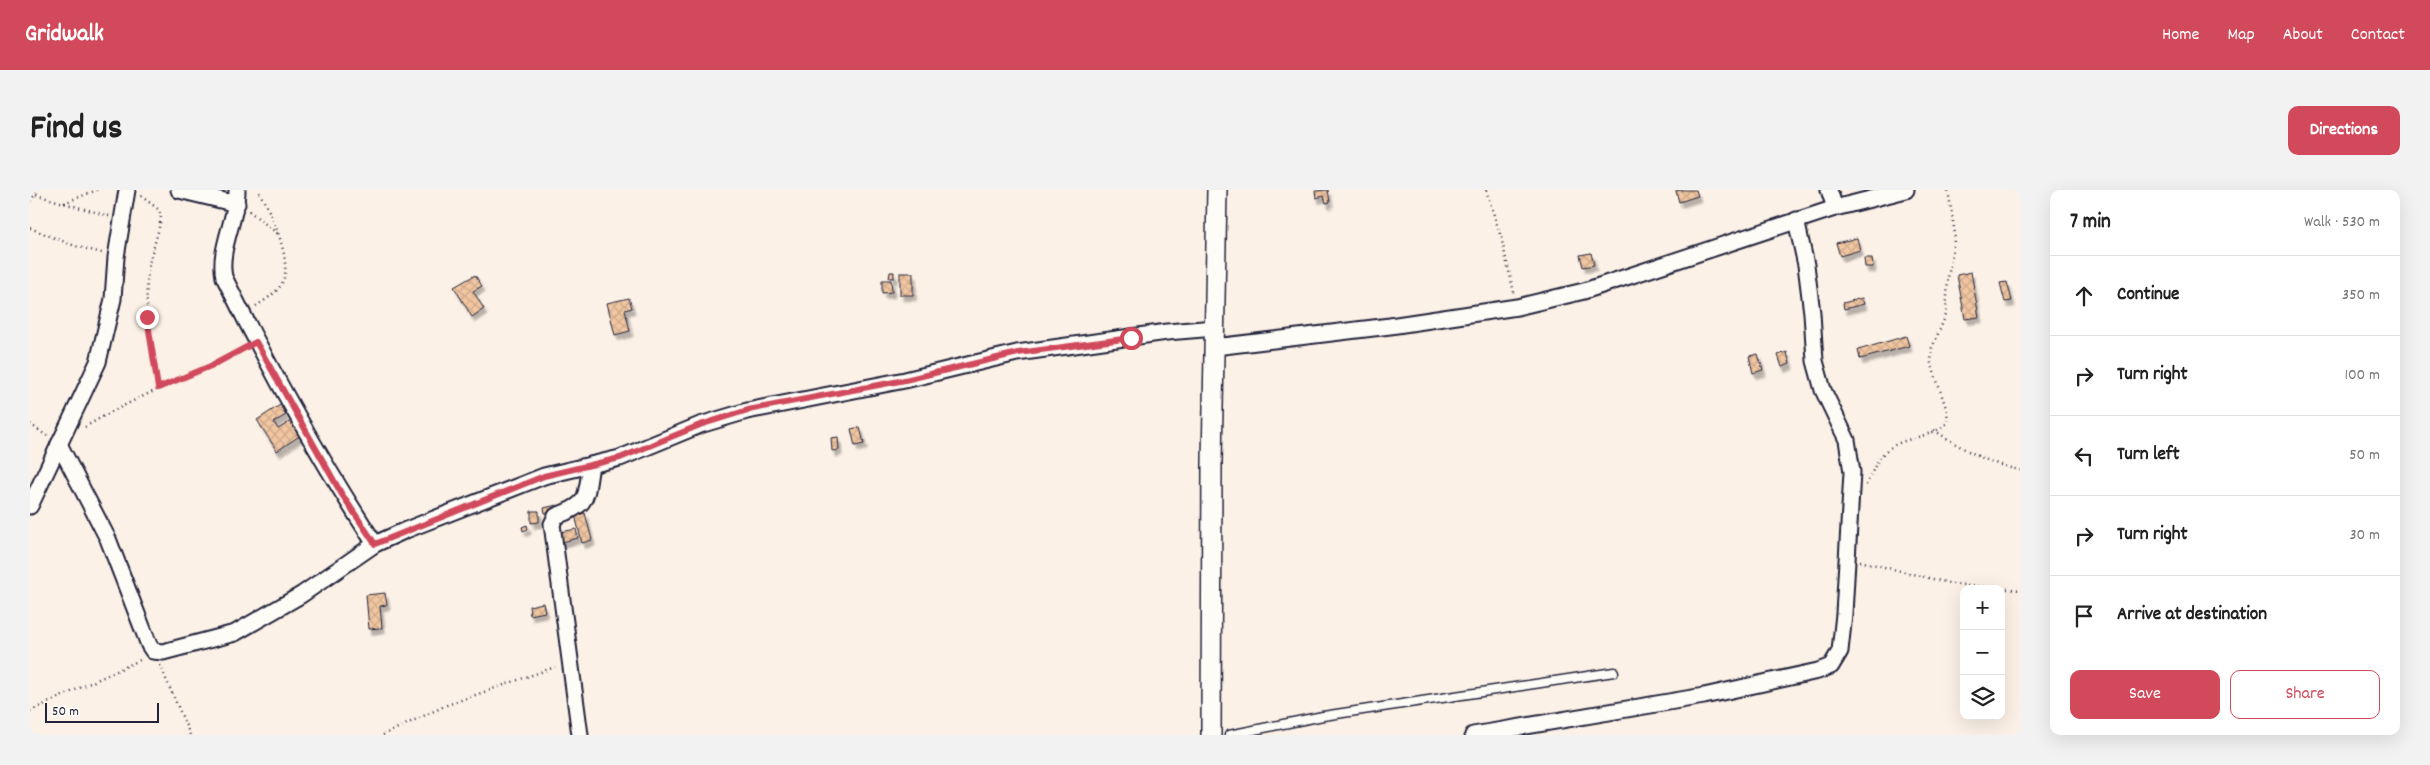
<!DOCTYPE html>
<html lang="en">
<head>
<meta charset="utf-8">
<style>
  body { margin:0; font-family:Dekko,sans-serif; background:#f2f2f2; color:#222 }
  .controls { position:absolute; right:15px; bottom:15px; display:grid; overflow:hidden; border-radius:10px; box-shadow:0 5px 20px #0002 }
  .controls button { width:45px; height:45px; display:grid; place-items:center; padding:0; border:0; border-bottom:1px solid #e0e0e0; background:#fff; color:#222; font:25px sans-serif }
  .scale { position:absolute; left:15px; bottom:12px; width:114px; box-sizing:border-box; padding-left:5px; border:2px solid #22223b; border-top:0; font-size:14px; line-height:18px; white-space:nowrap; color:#22223b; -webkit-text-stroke:4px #fdfcf7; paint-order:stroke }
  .stop { position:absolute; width:15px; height:15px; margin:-11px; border:4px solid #d1495b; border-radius:50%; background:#fff }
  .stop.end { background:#d1495b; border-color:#fff; box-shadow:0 1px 5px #0008 }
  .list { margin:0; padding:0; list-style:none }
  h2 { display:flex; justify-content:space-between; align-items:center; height:65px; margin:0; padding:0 20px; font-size:21px }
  h2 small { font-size:16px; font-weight:400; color:#767676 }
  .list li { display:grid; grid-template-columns:32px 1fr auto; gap:15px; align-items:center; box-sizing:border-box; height:80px; padding:0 20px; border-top:1px solid #e0e0e0 }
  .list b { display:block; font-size:19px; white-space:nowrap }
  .list em { font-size:16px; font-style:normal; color:#767676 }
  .actions { display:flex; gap:10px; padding:15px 20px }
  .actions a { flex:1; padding:11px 0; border:1px solid #d1495b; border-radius:10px; text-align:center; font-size:18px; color:#d1495b }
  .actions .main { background:#d1495b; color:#fff }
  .icon { flex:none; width:28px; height:28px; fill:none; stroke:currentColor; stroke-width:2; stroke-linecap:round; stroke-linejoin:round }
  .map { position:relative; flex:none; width:1990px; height:545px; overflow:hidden; border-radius:10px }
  header { display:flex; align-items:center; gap:30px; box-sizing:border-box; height:70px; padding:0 25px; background:#d1495b; color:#fff }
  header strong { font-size:24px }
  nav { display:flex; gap:28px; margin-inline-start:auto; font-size:18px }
  .intro { display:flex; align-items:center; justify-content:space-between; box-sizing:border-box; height:120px; padding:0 30px }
  h1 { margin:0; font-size:35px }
  .button { padding:12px 22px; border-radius:10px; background:#d1495b; color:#fff; font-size:18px; font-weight:700 }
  main { display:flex; gap:30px; padding:0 30px }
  aside { flex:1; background:#fff; border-radius:10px; box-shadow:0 5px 20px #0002 }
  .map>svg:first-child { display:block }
</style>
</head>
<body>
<header>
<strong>Gridwalk</strong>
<nav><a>Home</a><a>Map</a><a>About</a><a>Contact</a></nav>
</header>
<div class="intro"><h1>Find us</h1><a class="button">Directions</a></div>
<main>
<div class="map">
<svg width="1990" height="545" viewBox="0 0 1990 545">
  <defs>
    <pattern id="building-cross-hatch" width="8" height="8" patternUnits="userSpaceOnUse" patternTransform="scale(1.25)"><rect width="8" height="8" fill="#f1c6a1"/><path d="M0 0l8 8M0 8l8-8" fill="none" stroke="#ceaa8c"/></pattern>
    <filter id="shadow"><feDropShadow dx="3" dy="5.5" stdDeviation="1" flood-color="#0004"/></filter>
  </defs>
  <rect width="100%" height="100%" fill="#fbf1e6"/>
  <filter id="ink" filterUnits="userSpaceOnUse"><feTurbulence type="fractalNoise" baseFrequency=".02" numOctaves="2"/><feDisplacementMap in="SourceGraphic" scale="10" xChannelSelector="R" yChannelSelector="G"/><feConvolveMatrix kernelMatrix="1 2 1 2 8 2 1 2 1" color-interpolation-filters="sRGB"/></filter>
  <g filter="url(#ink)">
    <g fill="url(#building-cross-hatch)" stroke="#22223b" filter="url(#shadow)">
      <path d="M1298,0l2,12 -4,1 -2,-7 -8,2 -1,-7z"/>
      <path d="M1649,0h17l2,6 -19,6 -3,-11z"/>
      <path d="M1827,48l3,12 -20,6 -4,-13z"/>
      <path d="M1561,63l3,12 -11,2 -3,-12z"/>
      <path d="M1834,68h8l1,9h-8z"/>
      <path d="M860,82h4v6h-5z"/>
      <path d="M1941,82l8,45 -14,2 -8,-44z"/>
      <rect x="870" y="83" width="13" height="22"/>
      <path d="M445,85l7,11 -9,5 11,18 -12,8 -18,-30z"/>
      <path d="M852,90h9l1,12 -10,1z"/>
      <path d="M1977,92l5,19 -7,1 -5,-19z"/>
      <path d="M599,108l3,10 -7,2 5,21 -15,4 -8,-32z"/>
      <path d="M1832,108l2,6 -20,5 -1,-6z"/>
      <path d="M1876,146l3,10 -49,13 -2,-9z"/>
      <path d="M1757,162l3,12 -8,3 -4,-12z"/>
      <path d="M1728,164l5,16 -10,3 -4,-17z"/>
      <path d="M250,215l6,10 -12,7 4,7 13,-8 10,14 -24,16 -20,-31z"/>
      <path d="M830,237l4,17 -9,2 -4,-17z"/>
      <path d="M808,247l1,13 -7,1 -1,-13z"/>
      <path d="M527,315l1,5 -13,3 -1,-5z"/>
      <path d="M501,321h8v11l-8,1z"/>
      <path d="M555,323l7,27 -10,3 -7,-28z"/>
      <path d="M497,335l1,4 -5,2 -1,-4z"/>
      <path d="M546,339l2,9 -20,5 -2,-10z"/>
      <path d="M355,403l2,12 -7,1 2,22 -13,1 -3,-34z"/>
      <path d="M513,413l2,9 -15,3 -1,-9z"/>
    </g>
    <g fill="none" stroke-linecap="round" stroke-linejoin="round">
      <defs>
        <path id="service" d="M1199,545l94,-19 291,-44"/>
        <g id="minor">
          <path d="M149,0l58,14"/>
          <path d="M207,0c0,29 -19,59 -13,87 45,91 95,181 151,267"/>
          <path d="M1799,0l6,18"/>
          <path d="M1185,157l175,-21 127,-19 67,-16 251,-83 71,-18"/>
          <path d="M29,254l49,95 41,106 4,6 10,1 72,-19 66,-38 74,-51 31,-14 138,-54 76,-18 80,-33 47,-14 158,-31 112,-27 150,-21 48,-4"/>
          <path d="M0,316l68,-144 15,-63 3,-42 11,-67"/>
          <path d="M550,545l-28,-211 4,-8c34,-12 29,-17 35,-51"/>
          <path d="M1443,545l231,-39 114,-25 13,-5 9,-15 4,-37 8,-142 -5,-32 -24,-50 -8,-29 -3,-48 -6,-48 -10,-45"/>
        </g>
        <path id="tertiary" d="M1181,545l1,-273 5,-272"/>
      </defs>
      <use href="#service" stroke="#22223b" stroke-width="11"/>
      <use href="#minor" stroke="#22223b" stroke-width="19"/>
      <use href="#tertiary" stroke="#22223b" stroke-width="22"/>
      <g stroke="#22223b" stroke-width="2.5" stroke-dasharray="1 4" stroke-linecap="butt">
        <path d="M1456,0l15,47 13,56"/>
        <path d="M6,5l73,21"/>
        <path d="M111,6l17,13 3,7c-2,19 -11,37 -13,56 -5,39 5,77 10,116"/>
        <path d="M0,11l9,-11"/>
        <path d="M34,13l33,-13"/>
        <path d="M219,21l29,23"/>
        <path d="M0,38l45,18 27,7"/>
        <path d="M226,116c9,-6 21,-13 26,-23 12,-23 -12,-72 -24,-93"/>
        <path d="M0,234l17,12"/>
        <path d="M55,237c51,-31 107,-51 160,-79"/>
        <path d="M1904,240c27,18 54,34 86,40"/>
        <path d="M1836,295c7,-13 11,-29 24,-37 17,-12 43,-10 58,-26l-1,-11 -16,-48 1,-15 14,-33 2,-37 7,-44 -7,-44"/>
        <path d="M1830,371l93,23 67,6"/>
        <path d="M130,475l30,70"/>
        <path d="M0,521l112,-52"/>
        <path d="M353,545l64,-30 108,-38"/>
      </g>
      <use href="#service" stroke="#fdfcf7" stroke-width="8"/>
      <use href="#minor" stroke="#fdfcf7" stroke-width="15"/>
      <use href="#tertiary" stroke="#fdfcf7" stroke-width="19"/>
    </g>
  </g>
  <g fill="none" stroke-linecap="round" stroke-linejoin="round" filter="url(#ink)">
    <path stroke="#d1495b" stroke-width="6" d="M117,127l11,71 55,-23 43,-23 85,151 34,51 169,-68 76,-18 80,-33 48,-15 157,-30 113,-27 113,-15"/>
  </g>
</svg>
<div class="controls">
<button>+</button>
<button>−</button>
<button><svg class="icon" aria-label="layers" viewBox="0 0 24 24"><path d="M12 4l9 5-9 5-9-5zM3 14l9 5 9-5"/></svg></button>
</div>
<div class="scale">50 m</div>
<div class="stop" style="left:1101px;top:148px"></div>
<div class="stop end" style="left:117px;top:127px"></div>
</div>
<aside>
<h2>7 min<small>Walk · 530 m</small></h2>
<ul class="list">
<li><svg class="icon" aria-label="ahead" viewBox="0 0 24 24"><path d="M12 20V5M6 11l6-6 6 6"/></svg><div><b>Continue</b></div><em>350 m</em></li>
<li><svg class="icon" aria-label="right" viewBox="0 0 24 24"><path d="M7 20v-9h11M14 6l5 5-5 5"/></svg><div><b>Turn right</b></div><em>100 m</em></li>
<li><svg class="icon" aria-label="left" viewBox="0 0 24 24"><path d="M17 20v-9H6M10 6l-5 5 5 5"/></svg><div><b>Turn left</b></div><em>50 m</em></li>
<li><svg class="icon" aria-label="right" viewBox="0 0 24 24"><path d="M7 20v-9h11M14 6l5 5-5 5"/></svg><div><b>Turn right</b></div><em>30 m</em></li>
<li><svg class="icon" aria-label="arrive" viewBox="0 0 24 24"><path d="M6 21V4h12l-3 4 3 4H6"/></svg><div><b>Arrive at destination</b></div></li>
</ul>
<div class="actions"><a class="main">Save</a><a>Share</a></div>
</aside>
</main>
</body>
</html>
